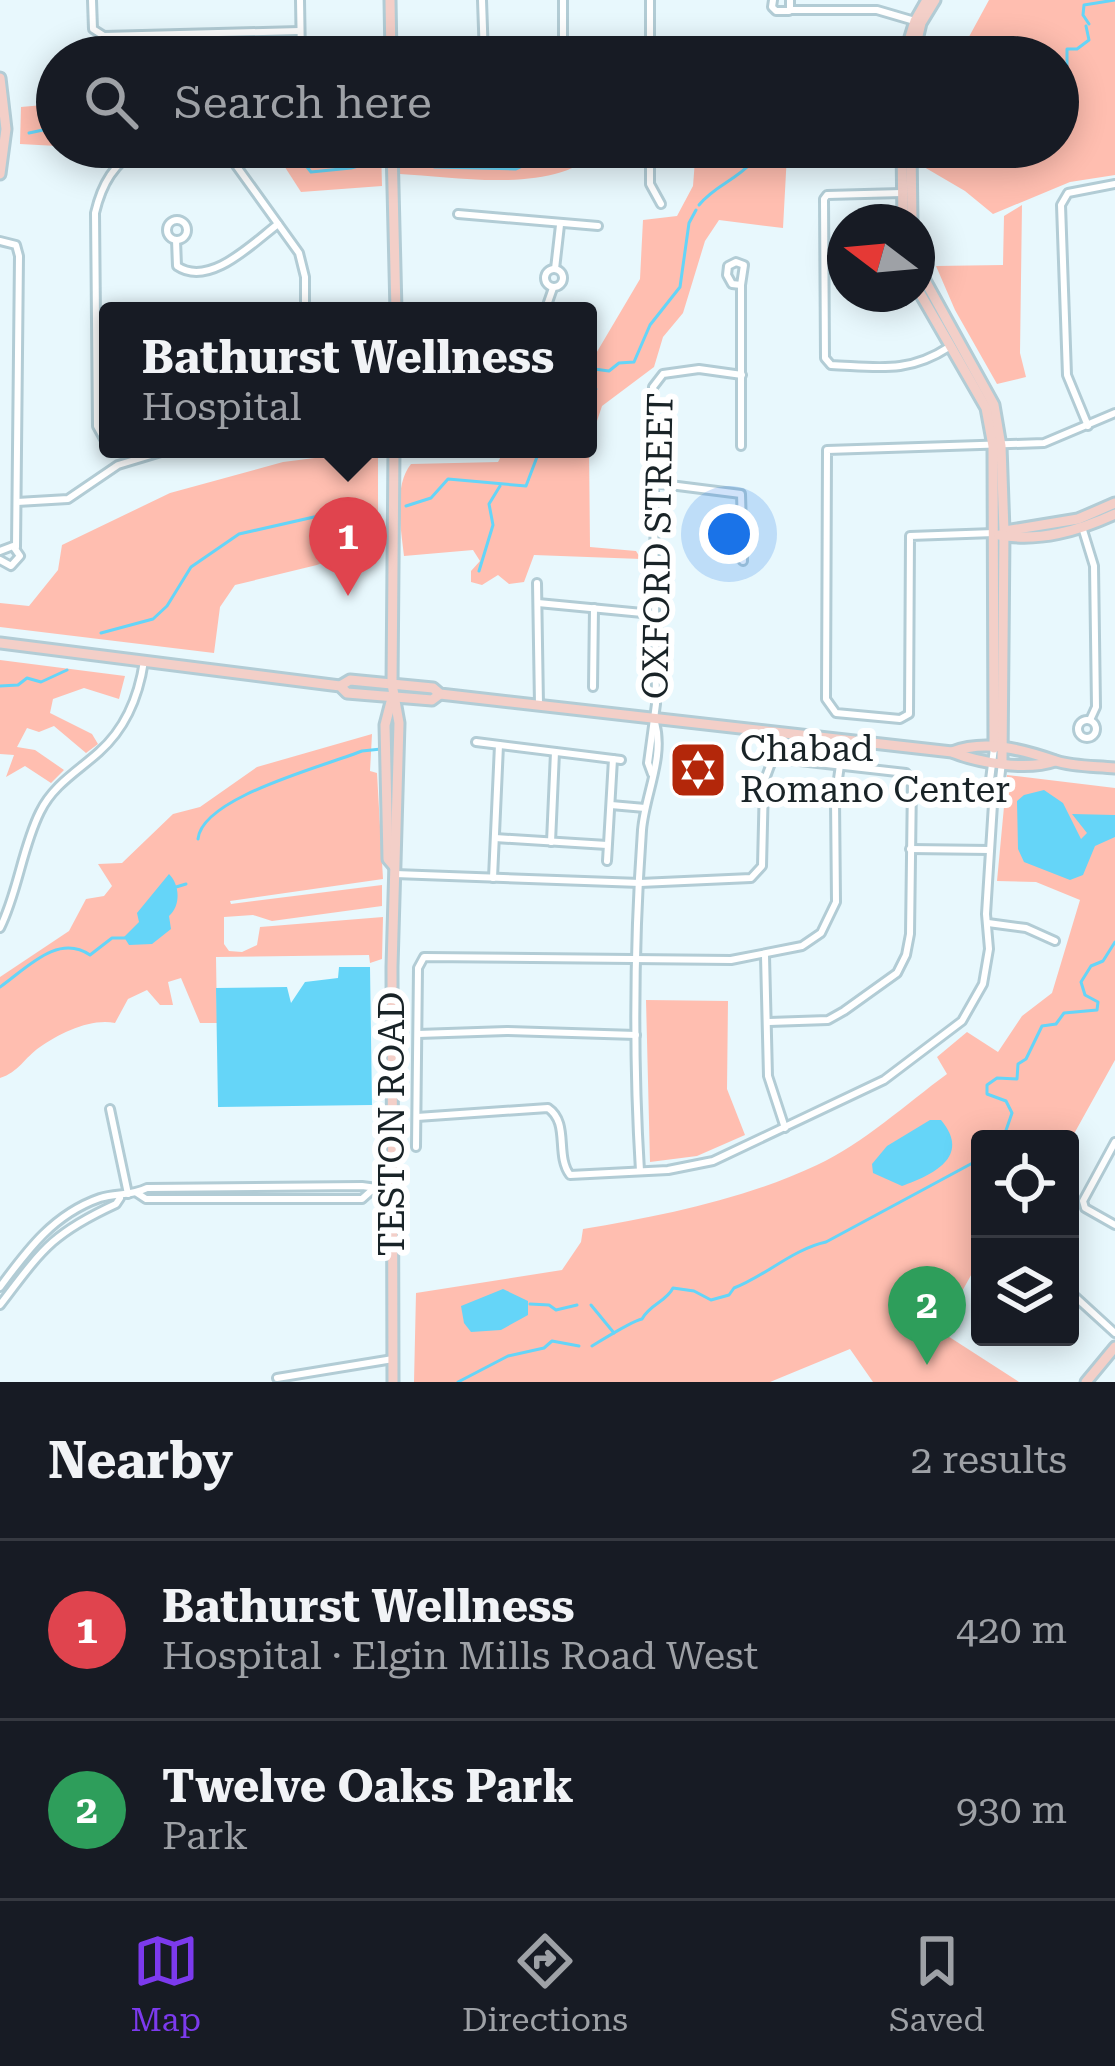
<!DOCTYPE html>
<html lang="en">
<head>
<meta charset="utf-8">
<style>
  body { margin:0; font-family:"Roboto Serif",serif; background:#242831; color:#f1f3f6 }
  .controls { position:absolute; right:36px; bottom:36px; display:grid; overflow:hidden; border-radius:12px; box-shadow:0 6px 30px #0003 }
  .controls button { width:108px; height:108px; display:grid; place-items:center; padding:0; border:0; border-bottom:3px solid #363941; background:#171b24; color:#f1f3f6; font:60px sans-serif }
  .compass { position:absolute; left:827px; top:204px; width:108px; height:108px; border-radius:50%; background:#171b24; box-shadow:0 6px 30px #0003; rotate:286deg }
  .you { position:absolute; left:729px; top:534px; width:42px; height:42px; margin:-30px; border:9px solid #fff; border-radius:50%; background:#1a73e8; box-shadow:0 0 0 18px #1a73e833 }
  .badge { display:grid; place-items:center; width:78px; height:78px; border-radius:50%; background:#7c3aed; color:#fff; font-size:39px; font-weight:700 }
  .pin { position:absolute; translate:-50% -99px; filter:drop-shadow(0 3px 6px #0008) }
  .pin::after { content:''; position:absolute; top:63px; width:42px; height:36px; background:inherit; clip-path:polygon(0 0,100% 0,50% 100%) }
  .popup { position:absolute; left:99px; top:302px; width:498px; height:156px; box-sizing:border-box; display:grid; place-content:center; border-radius:12px; background:#171b24; filter:drop-shadow(0 3px 9px #0005); font-size:39px; white-space:nowrap; color:#9ea1a6 }
  .popup b { font-size:45px; color:#f1f3f6 }
  .popup::after { content:''; position:absolute; left:50%; top:100%; margin-left:-24px; border:24px solid transparent; border-top-color:#171b24 }
  .list { margin:0; padding:0; list-style:none }
  h2 { display:flex; justify-content:space-between; align-items:center; height:156px; margin:0; padding:0 48px; font-size:51px }
  h2 small { font-size:39px; font-weight:400; color:#9ea1a6 }
  .list li { display:grid; grid-template-columns:78px 1fr auto; gap:36px; align-items:center; box-sizing:border-box; height:180px; padding:0 48px; border-top:3px solid #363941 }
  .list b { display:block; font-size:45px; white-space:nowrap }
  .list p { margin:0; font-size:39px; white-space:nowrap; color:#9ea1a6 }
  .list em { font-size:39px; font-style:normal; color:#9ea1a6 }
  .icon { flex:none; width:66px; height:66px; fill:none; stroke:currentColor; stroke-width:2; stroke-linecap:round; stroke-linejoin:round }
  .map { position:relative; flex:none; width:1115px; height:1382px; overflow:hidden }
  .search { position:absolute; background:#171b24; box-shadow:0 6px 30px #0003; left:36px; right:36px; top:36px; height:132px; display:flex; align-items:center; gap:30px; box-sizing:border-box; padding:0 42px; border-radius:66px; color:#9ea1a6; font-size:45px }
  .sheet { height:516px; background:#171b24 }
  nav { display:flex; justify-content:space-around; align-items:center; box-sizing:border-box; height:168px; border-top:3px solid #363941; background:#171b24; font-size:33px; color:#9ea1a6 }
  nav a { display:grid; justify-items:center; gap:6px }
  nav .on { color:#7c3aed }
  .map>svg:first-child { display:block }
</style>
</head>
<body>
<div class="map">
<svg width="1115" height="1382" viewBox="0 0 1115 1382">
  <rect width="100%" height="100%" fill="#e8f8fd"/>
  <g fill="#ffbeb0">
    <path d="M989,0h126v175l-45,7 -77,32 -28,-23 -41,-24 -3,-20h137v-90h-100z"/>
    <path d="M57,80v66l-37,-2 1,-37 33,-3z"/>
    <path d="M272,147l109,2 1,37 -81,6z"/>
    <path d="M506,147h96c-43,49 -143,30 -202,27v-17l104,-4z"/>
    <path d="M696,147h198l-107,7 -4,74 -64,-8 -14,21 -22,72 -20,24 -9,30 -52,39 -13,39 1,102 46,4 5,8 -107,-4 -10,27 -15,2 -11,-9 -16,10 -11,-3v-11l9,-10 -7,-11 -69,6c-3,-27 -11,-70 7,-92l87,-2 7,-13h83v-82l52,-88 3,-59 34,-4 16,-30z"/>
    <path d="M1022,205l-2,148 6,24 -29,7 -42,-74 -19,-44 67,-1 1,-49z"/>
    <path d="M378,450v90l-61,25 -82,20 -15,22 -6,46 -214,-26v-24l29,3 29,-36 4,-25 108,-52 113,-31z"/>
    <path d="M0,660l125,16 -6,23 -35,-11 -31,11 -3,14 42,21 6,10 -12,9 -32,-27 -15,6 -12,-4 -10,19 18,3 29,20 -13,13 -26,-17 -19,11 8,-22 -14,-1z"/>
    <path d="M372,734l-2,37 7,2 6,106 -153,22 1,3 151,-19v21l-110,15 -19,-6 -29,2v27l5,7 13,1 15,-7 3,-18 123,-10 -1,42 -12,4 -1,-8 -153,2 1,66h-17l-19,-45 -13,4 5,23h-13l-13,-15 -19,9 -13,24c-24,-5 -55,10 -75,24 -16,11 -21,25 -40,31v-101l69,-46 17,-32 18,-3 8,-10 -14,-22 24,-1 51,-49 27,-7 57,-40z"/>
    <path d="M1007,775l108,13v272l-45,81 -90,-2v120l-40,72 79,51h-146l-23,-33 -80,33h-356l2,-89 146,-23 19,-28 2,-13c78,-13 162,-30 234,-64 47,-22 89,-61 130,-91l-10,-17 30,-25 31,20 24,-36 30,-23 28,-93 -44,-18 -39,-1z"/>
    <path d="M646,1000l82,1 -1,88 18,46 -48,21 -47,6z"/>
  </g>
  <g fill="#65d5f8">
    <path d="M1044,790l19,13 18,36 6,-6 -15,-19 43,1v22l-20,9 -12,29 -13,5 -46,-18 -6,-13 -1,-48 7,-6z"/>
    <path d="M169,874c11,11 12,32 0,42l2,13 -19,15 -23,1 -5,-8 15,-15 -2,-9z"/>
    <path d="M339,967h31l2,138 -154,2 -2,-119 71,-1 4,16 14,-21 33,-4z"/>
    <path d="M930,1120h11c31,37 -9,55 -39,66l-29,-13 -1,-9 15,-18z"/>
    <path d="M503,1289l25,12v14l-27,15 -30,2 -7,-9 -3,-17z"/>
  </g>
  <g fill="none" stroke-linecap="round" stroke-linejoin="round">
    <g stroke="#65d5f8" stroke-width="3">
      <path d="M1089,24l-6,-9 1,-10 31,-5"/>
      <path d="M988,57l-1,-9 10,2 5,-5 12,2 4,10"/>
      <path d="M1058,71l9,-3v-19h10l12,-9 -3,-14"/>
      <path d="M29,133l28,-6"/>
      <path d="M291,147l20,25 40,-4 25,-7"/>
      <path d="M753,156l3,-9"/>
      <path d="M405,159l30,8 81,2 11,-5h17l3,-8 7,-2 9,5 15,-12"/>
      <path d="M699,205c15,-19 37,-25 52,-42"/>
      <path d="M588,398l8,-9 -7,-10 5,-10 15,2 10,-8 15,-1 16,-37 30,-38 9,-64 7,-13"/>
      <path d="M406,506l25,-8 17,-19 78,7 14,-37"/>
      <path d="M479,571l14,-46 -4,-21 11,-18"/>
      <path d="M101,633l52,-14 14,-13 24,-39 48,-33 97,-22 33,-3"/>
      <path d="M0,686l18,-1 9,-7 14,4 26,-12"/>
      <path d="M198,839c4,-42 127,-73 164,-88l19,-2"/>
      <path d="M176,887l10,-3"/>
      <path d="M0,987c27,-19 58,-54 90,-32l22,-17h13"/>
      <path d="M1003,1139l9,-26 -6,-12 -19,-7v-9l10,-7 20,1 1,-15 8,-5 16,-33 14,-2 8,-11 33,-3 1,-8 -13,-7 -4,-13 10,-16 12,-5 12,-19"/>
      <path d="M530,1304l19,1 7,5 21,-5"/>
      <path d="M591,1305l23,28"/>
      <path d="M592,1346c10,-6 40,-25 50,-27 8,-15 24,-17 31,-31l21,3 17,9 18,-5 5,-7c30,-11 59,-39 92,-46l154,-83"/>
      <path d="M458,1382l50,-26 36,-8 8,-7 27,5"/>
    </g>
    <defs>
      <g id="street">
        <path d="M92,0l1,29 11,7 196,-5"/>
        <path d="M300,0l1,57"/>
        <path d="M482,0l2,57"/>
        <path d="M563,0v57"/>
        <path d="M650,0v57"/>
        <path d="M773,0l-1,7 4,4h13"/>
        <path d="M790,0v10h87l41,12"/>
        <path d="M213,147l17,10 69,96 6,24v34"/>
        <path d="M650,147v37l11,20"/>
        <path d="M902,193l-75,2 -3,4 1,159 6,7c46,2 77,9 118,-18"/>
        <path d="M458,214l140,12"/>
        <circle cx="177" cy="230" r="10"/>
        <path d="M176,240l1,26c32,22 75,-22 101,-42"/>
        <path d="M0,241l16,4 3,11 -3,291"/>
        <circle cx="554" cy="278" r="9"/>
        <path d="M555,269l5,-44"/>
        <path d="M741,285l-9,-1 -5,-9 1,-9 8,-4 8,3 -3,20v161"/>
        <path d="M545,311l8,-23"/>
        <path d="M1088,426l-21,-51 -6,-170 7,-12 47,-9"/>
        <path d="M108,446l-11,-20 -2,-213c7,-30 19,-49 45,-66"/>
        <path d="M654,483l87,11 2,67"/>
        <path d="M17,502l51,-3 50,-34 53,-16"/>
        <path d="M1082,527l12,39 2,141 -6,13"/>
        <path d="M994,533l-84,3 -1,178 -9,5 -64,-6 -10,-14 1,-249 217,-7 71,-30"/>
        <path d="M0,551l13,-5 7,10 -9,10 -11,-6"/>
        <path d="M537,583l2,122"/>
        <path d="M538,603l115,11"/>
        <path d="M593,687l1,-79"/>
        <circle cx="1087" cy="729" r="9"/>
        <path d="M476,742l145,18"/>
        <path d="M652,774l-4,-11 8,-59 -3,-317 10,-13 36,-5 43,6"/>
        <path d="M993,804l5,-7 4,-35"/>
        <path d="M611,805l34,3"/>
        <path d="M495,838l112,7"/>
        <path d="M551,842l4,-90"/>
        <path d="M910,849l80,1"/>
        <path d="M607,861l6,-102"/>
        <path d="M395,874l245,9 111,-5 11,-12 2,-84 9,-24 133,15 6,8 -2,153 -4,21 -9,18 -53,38 -16,9 -59,2"/>
        <path d="M493,878l6,-133"/>
        <path d="M988,923l38,5 29,13"/>
        <path d="M0,928c18,-36 22,-80 40,-116 13,-27 38,-41 59,-60 27,-24 40,-57 45,-91"/>
        <path d="M765,956l3,120 17,52"/>
        <path d="M418,1034l89,-3 129,4"/>
        <path d="M110,1109l18,85"/>
        <path d="M417,1117l131,-9c22,15 7,47 22,67l98,-5 45,-9 171,-81 78,-59 21,-37 6,-35 -3,-35 7,-110 -5,-8 6,-48"/>
        <path d="M1115,1142l-32,59 2,7 30,17"/>
        <path d="M416,1147l2,-179 6,-11 307,3 71,-14 19,-13 15,-31 -1,-102 5,-35"/>
        <path d="M640,1171c-7,-113 -6,-228 2,-341 3,-36 23,-72 13,-108"/>
        <path d="M137,1193l9,6h216l10,-9"/>
        <path d="M0,1287c28,-38 54,-73 100,-89 16,-5 31,-2 47,-10l215,-2 30,4"/>
        <path d="M1070,1292l45,41"/>
        <path d="M0,1305c42,-55 51,-71 116,-101l4,-6"/>
        <path d="M991,1340l2,-3"/>
        <path d="M277,1378l116,-19"/>
      </g>
      <g id="secondary">
        <path d="M390,0l1,57"/>
        <path d="M904,57l11,-36 12,-21"/>
        <path d="M913,57l8,-34 14,-23"/>
        <path d="M0,78l6,51 -6,45"/>
        <path d="M392,147l4,164"/>
        <path d="M902,147l1,75"/>
        <path d="M911,147l1,75"/>
        <path d="M917,266l77,139 7,41 3,85 -2,231"/>
        <path d="M917,288l69,120 7,38 1,302"/>
        <path d="M1005,531l73,-12 37,-16"/>
        <path d="M999,535c41,7 79,-4 116,-21"/>
        <path d="M0,643l340,43 7,7 85,7 8,-6"/>
        <path d="M340,686l10,-6 83,8 7,6 512,58c27,11 75,19 103,9"/>
        <path d="M391,702l-6,23 3,134 6,7"/>
        <path d="M952,752c34,-13 72,-2 104,9 18,6 41,5 59,7"/>
        <path d="M393,1382l-1,-415 7,-244 -7,-39 2,-235"/>
        <path d="M1086,1382l29,-35"/>
      </g>
    </defs>
    <use href="#street" stroke="#b2ccd5" stroke-width="12"/>
    <use href="#secondary" stroke="#b2ccd5" stroke-width="15"/>
    <use href="#street" stroke="#fff" stroke-width="6"/>
    <use href="#secondary" stroke="#f3cfc8" stroke-width="9"/>
  </g>
  <defs>
    <symbol id="synagogue-square" viewBox="-11 -11 22 22"><rect x="-9" y="-9" width="18" height="18" rx="4" fill="#b3270a" stroke="#fff"/><path d="M0-6.5L5.6 3.2H-5.6ZM0 6.5L5.6-3.2H-5.6Z" fill="#fff"/></symbol>
  </defs>
  <g fill-rule="evenodd">
    <use href="#synagogue-square" x="665" y="737" width="66" height="66"/>
  </g>
  <g text-anchor="middle" dominant-baseline="central" stroke-width="12" stroke-linejoin="round" paint-order="stroke">
    <g font-size="36" fill="#192327" stroke="#fff">
      <text transform="translate(658 546) rotate(-89)">OXFORD STREET</text>
      <text transform="translate(392 1124) rotate(-90)">TESTON ROAD</text>
    </g>
    <g font-size="36" fill="#192327" stroke="#fff" text-anchor="start">
      <text x="740" y="749">Chabad<tspan x="740" dy="41">Romano Center</tspan></text>
    </g>
  </g>
</svg>
<div class="controls">
<button><svg class="icon" aria-label="locate" viewBox="0 0 24 24"><circle cx="12" cy="12" r="6"/><path d="M12 2v4M12 18v4M2 12h4M18 12h4"/></svg></button>
<button><svg class="icon" aria-label="layers" viewBox="0 0 24 24"><path d="M12 4l9 5-9 5-9-5zM3 14l9 5 9-5"/></svg></button>
</div>
<svg class="compass" viewBox="-18 -18 36 36"><path d="M0-13l5 13h-10z" fill="#e53935"/><path d="M0 13l5-13h-10z" fill="#9ea1a6"/></svg>
<div class="you"></div>
<div class="pin badge" style="left:348px;top:596px;background:#e0444e">1</div>
<div class="popup"><b>Bathurst Wellness</b>Hospital</div>
<div class="pin badge" style="left:927px;top:1365px;background:#2e9e5b">2</div>
<div class="search"><svg class="icon" aria-label="search" viewBox="0 0 24 24"><circle cx="10" cy="10" r="6"/><path d="M15 15l6 6"/></svg>Search here</div>
</div>
<section class="sheet">
<h2>Nearby<small>2 results</small></h2>
<ul class="list">
<li><span class="badge" style="background:#e0444e">1</span><div><b>Bathurst Wellness</b><p>Hospital · Elgin Mills Road West</p></div><em>420 m</em></li>
<li><span class="badge" style="background:#2e9e5b">2</span><div><b>Twelve Oaks Park</b><p>Park</p></div><em>930 m</em></li>
</ul>
</section>
<nav>
<a class="on"><svg class="icon" aria-label="map" viewBox="0 0 24 24"><path d="M3 6l6-2 6 2 6-2v14l-6 2-6-2-6 2zM9 4v14M15 6v14"/></svg>Map</a>
<a><svg class="icon" aria-label="directions" viewBox="0 0 24 24"><path d="M12 3l9 9-9 9-9-9zM9 14v-3h6M13 9l2 2-2 2"/></svg>Directions</a>
<a><svg class="icon" aria-label="saved" viewBox="0 0 24 24"><path d="M7 4h10v16l-5-4-5 4z"/></svg>Saved</a>
</nav>
</body>
</html>
